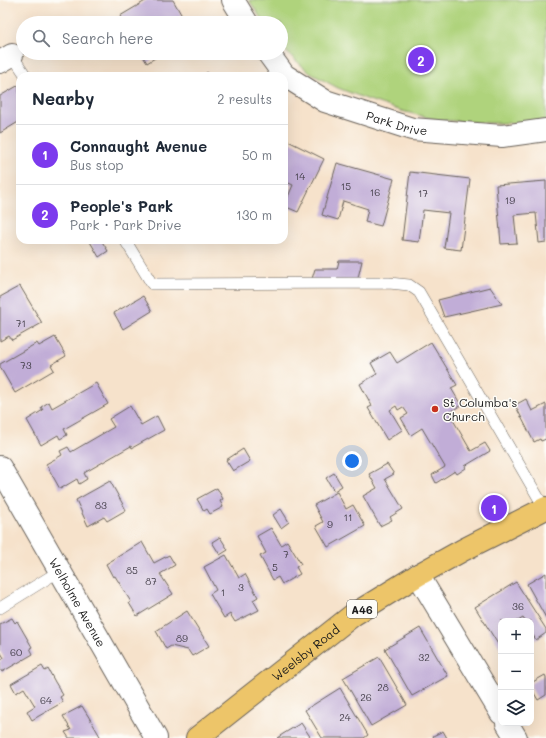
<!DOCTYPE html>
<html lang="en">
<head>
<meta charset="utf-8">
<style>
  body { margin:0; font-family:Mali,sans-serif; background:#f2f2f3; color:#1f2937 }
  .controls { position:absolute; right:12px; bottom:12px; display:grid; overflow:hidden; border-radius:8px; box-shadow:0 4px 16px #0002 }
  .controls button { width:36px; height:36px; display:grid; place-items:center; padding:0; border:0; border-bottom:1px solid #e0e1e3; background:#fff; color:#1f2937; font:20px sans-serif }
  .you { position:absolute; left:352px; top:461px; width:14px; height:14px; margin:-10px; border:3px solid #fff; border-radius:50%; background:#1a73e8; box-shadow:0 0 0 6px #1a73e833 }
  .badge { display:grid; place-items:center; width:26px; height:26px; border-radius:50%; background:#7c3aed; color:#fff; font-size:13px; font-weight:700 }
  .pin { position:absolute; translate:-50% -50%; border:2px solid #fff; box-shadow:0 1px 4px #0006 }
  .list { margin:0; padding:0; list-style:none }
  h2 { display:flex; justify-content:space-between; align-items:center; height:52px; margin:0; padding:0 16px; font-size:17px }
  h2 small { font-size:13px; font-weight:400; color:#747a83 }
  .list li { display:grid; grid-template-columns:26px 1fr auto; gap:12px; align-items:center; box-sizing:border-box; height:60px; padding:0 16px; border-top:1px solid #e0e1e3 }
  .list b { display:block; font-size:15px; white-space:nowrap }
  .list p { margin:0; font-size:13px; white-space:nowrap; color:#747a83 }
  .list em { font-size:13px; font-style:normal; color:#747a83 }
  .icon { flex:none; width:22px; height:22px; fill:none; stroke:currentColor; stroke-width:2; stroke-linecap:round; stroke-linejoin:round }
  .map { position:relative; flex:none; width:546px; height:738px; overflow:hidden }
  .search { position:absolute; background:#fff; box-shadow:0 4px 16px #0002; left:16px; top:16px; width:272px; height:44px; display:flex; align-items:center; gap:10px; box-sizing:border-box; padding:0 14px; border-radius:22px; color:#747a83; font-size:15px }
  .panel { position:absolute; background:#fff; box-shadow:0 4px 16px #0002; left:16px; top:72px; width:272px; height:172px; border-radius:12px }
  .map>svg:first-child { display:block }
</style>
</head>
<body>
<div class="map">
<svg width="546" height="738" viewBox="0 0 546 738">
  <rect width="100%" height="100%" fill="#fdfcf7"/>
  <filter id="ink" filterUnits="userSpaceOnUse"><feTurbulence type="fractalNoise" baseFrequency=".025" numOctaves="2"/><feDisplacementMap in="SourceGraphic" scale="8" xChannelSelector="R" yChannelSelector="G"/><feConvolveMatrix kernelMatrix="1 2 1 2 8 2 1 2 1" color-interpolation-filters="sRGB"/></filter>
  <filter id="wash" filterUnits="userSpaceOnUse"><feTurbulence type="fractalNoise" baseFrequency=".012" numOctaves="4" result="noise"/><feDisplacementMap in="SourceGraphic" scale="16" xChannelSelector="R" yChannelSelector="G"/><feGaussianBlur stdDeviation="0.9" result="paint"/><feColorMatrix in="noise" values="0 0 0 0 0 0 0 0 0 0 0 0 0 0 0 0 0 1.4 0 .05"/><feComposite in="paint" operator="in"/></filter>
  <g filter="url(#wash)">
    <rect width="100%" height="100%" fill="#f6e2cb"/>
    <path fill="#afd37c" stroke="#66784c" d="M249,0h297v120l-31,3h-26l-51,-3 -36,-9 -33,-11 -31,-12 -28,-15 -29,-26v-24h-17z"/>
    <g id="blocks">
      <g fill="#c1add7">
        <path d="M147,0h26l13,23h-62l-4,-7z"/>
        <path d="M141,53h22l-16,10z"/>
        <path d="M207,72l4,4h-8z"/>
        <path d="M19,85l1,36 -20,12v-37z"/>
        <path d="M284,139l40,20 -26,53 -14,-6 9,-21 -9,-4z"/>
        <path d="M337,163l57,16 -13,47 -16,-4 3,-13 -25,-8 -5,19 -16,-5z"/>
        <path d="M410,172l60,7 -9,71 -17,-2 5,-35 -26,-3 -4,32 -17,-2z"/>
        <path d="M546,181v61l-7,1 -3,-30 -22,2 3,28 -16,1 -5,-59z"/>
        <path d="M89,240h12l7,11 -9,6z"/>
        <path d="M339,261h23l-5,21h-46l4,-13h22z"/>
        <path d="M20,286l22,37 -30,17 -3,-4 -9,5v-44z"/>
        <path d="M490,287l12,17 -58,13 -6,-17z"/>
        <path d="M143,296l9,15 -29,18 -9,-16z"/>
        <path d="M55,337l11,19 -15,9 3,5 -39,23 -15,-26v-3l37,-21 2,3z"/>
        <path d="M431,342l26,43 -6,3 10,17 -12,8 22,38 14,-8 5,8 -25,15 1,2 -9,6 -2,-3 -19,12 -4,-8 13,-8 -23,-39 -11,7 -10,-17 7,-4 -5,-7 -5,3 -2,-4 -6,4 12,20 -15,10 -19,-32 4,-2 -12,-22 17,-10 -6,-11 19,-11 7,11z"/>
        <path d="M96,383l12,21 -44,25 3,6 -7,4 -2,-4 -17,10 -14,-25 16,-10 -2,-3 8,-5 3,6z"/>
        <path d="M526,399l6,12 14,-7v35l-5,2 -1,-2 -6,3 -19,-37z"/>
        <path d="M130,406l11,19 16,-9 7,14 -32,18 -1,-2 -47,27 3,6 -8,5 -2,-5 -17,10 -14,-25 16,-9 -2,-4 8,-4 3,5 43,-25 -5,-8z"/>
        <path d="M243,449l7,12 -17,10 -7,-11z"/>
        <path d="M387,464l7,10 -9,5 18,30 -13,8 2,3 -12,6 -17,-30 14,-8 -8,-14z"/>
        <path d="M334,473l8,13 -8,5 -8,-13z"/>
        <path d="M110,481l16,29 -19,11 -3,-4 -16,9 -12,-26z"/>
        <path d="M217,488l6,11 -3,2 3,6 -13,7 -3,-5 -3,2 -7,-12z"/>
        <path d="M337,492l9,17 7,-4 12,21 -37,21 -12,-21 7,-4 -9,-17z"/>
        <path d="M281,509l8,13 -8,6 -8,-13z"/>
        <path d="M271,528l10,17 6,-4 14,23 -5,3 4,7 -18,10 -4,-7 -5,3 -13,-24 6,-3 -9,-17z"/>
        <path d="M220,537l8,13 -8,5 -8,-13z"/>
        <path d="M142,542l12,21 15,-8 6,10 -15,9 13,20 -36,22 -8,-13 2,-1 -16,-26 -2,1 -7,-13z"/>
        <path d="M226,555l13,23 6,-4 13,23 -5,3 6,10 -24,12 -5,-8 -6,4 -14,-24 6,-4 -12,-23z"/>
        <path d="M546,573v45l-19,-34z"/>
        <path d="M516,582l30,47v4l-10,7 -5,-8v-11h-6l-2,-3 -5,3h-17v28l-26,-42z"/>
        <path d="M187,611l22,35 -17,10 -4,-6 -17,-4 -5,3 -10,-18z"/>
        <path d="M12,618l3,5 2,-2 15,26 -2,1 3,6 -31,18 -2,-3v-8l4,-3 -4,-7v-27z"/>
        <path d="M420,628l28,48 -36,20 -27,-47z"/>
        <path d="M379,657l28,48 -36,21 -28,-48z"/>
        <path d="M42,666l3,5 3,-2 7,13 8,13 -3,2 3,5 -31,18 -5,-9 8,-5 -11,-18 -8,5 -5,-9z"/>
        <path d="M545,675l1,2v18l-8,5 -7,-12v-5z"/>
        <path d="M340,688l28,47 -4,3h-42l-17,-28z"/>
        <path d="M82,706l8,13 11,19h-32l-4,-6 6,-2 -8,-14z"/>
        <path d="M301,723l10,15h-34l6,-4z"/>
        <path d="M443,731l4,7h-13l-1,-2z"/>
      </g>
    </g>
  </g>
  <g filter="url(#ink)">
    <use href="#blocks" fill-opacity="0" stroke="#686159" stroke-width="1"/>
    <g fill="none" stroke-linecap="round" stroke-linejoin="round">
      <defs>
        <g id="service">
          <path d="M12,55l14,21"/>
          <path d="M125,240l27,44 237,-1 20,2 10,7 126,217"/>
          <path d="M0,608l61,-38"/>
        </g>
        <g id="minor">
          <path d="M233,0l14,23"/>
          <path id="s1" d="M268,53l16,22 41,26 87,28 90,7 44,-6"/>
          <path d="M0,62l12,-7"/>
          <path id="s2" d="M0,467l156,271"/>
          <path d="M418,575l83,138"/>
          <path d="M507,723l9,15"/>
        </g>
        <g id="trunk">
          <path id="s3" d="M197,738l156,-123 65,-40 45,-25 83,-42"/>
        </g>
      </defs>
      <use href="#service" stroke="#686159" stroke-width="12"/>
      <use href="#minor" stroke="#686159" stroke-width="24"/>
      <use href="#trunk" stroke="#686159" stroke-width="24"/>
      <use href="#service" stroke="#fff" stroke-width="11"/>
      <use href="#minor" stroke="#fff" stroke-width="22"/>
      <use href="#trunk" stroke="#edc569" stroke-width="22"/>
    </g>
  </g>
  <circle fill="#c8321e" stroke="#fdfcf7" stroke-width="1.5" cx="435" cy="409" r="4"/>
  <g text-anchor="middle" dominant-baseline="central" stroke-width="3" stroke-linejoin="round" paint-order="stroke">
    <g font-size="10" fill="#45404b">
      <text x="300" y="176">14</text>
      <text x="346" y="186">15</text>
      <text x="375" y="192">16</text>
      <text x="423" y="193">17</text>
      <text x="510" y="200">19</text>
      <text x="21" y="323">71</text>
      <text x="26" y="365">73</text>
      <text x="101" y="505">83</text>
      <text x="348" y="517">11</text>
      <text x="330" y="524">9</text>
      <text x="286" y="554">7</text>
      <text x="275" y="567">5</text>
      <text x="132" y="570">85</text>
      <text x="151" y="581">87</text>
      <text x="241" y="587">3</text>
      <text x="223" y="592">1</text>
      <text x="518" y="606">36</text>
      <text x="182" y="638">89</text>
      <text x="16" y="652">60</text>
      <text x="424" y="657">32</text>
      <text x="383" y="687">28</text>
      <text x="366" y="697">26</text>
      <text x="46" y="700">64</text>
      <text x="345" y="717">24</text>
    </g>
    <rect fill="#fdfcf7" stroke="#605f5e" stroke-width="1" x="347" y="600" width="30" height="18" rx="3"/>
    <g font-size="11" font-weight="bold" fill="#1c1c1c">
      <text x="362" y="609">A46</text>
    </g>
    <g font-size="12" fill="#1c1c1c" stroke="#fdfcf7">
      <text stroke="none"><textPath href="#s1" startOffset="151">Park Drive</textPath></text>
      <text stroke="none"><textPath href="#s2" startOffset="156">Welholme Avenue</textPath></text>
      <text stroke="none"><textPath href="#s3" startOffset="138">Weelsby Road</textPath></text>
    </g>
    <g font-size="12" fill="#1c1c1c" stroke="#fdfcf7" text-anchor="start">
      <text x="443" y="402">St Columba's<tspan x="443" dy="14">Church</tspan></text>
    </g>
  </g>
</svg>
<div class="controls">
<button>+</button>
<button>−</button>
<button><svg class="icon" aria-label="layers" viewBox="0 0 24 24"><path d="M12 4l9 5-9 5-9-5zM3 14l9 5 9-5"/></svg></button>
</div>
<div class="you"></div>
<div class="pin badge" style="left:494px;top:508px">1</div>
<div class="pin badge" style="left:421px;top:60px">2</div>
<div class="search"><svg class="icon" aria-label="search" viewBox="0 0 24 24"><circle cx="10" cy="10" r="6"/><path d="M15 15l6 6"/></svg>Search here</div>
<section class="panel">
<h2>Nearby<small>2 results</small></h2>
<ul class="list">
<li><span class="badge">1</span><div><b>Connaught Avenue</b><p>Bus stop</p></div><em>50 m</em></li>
<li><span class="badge">2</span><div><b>People's Park</b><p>Park · Park Drive</p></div><em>130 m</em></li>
</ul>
</section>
</div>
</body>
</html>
